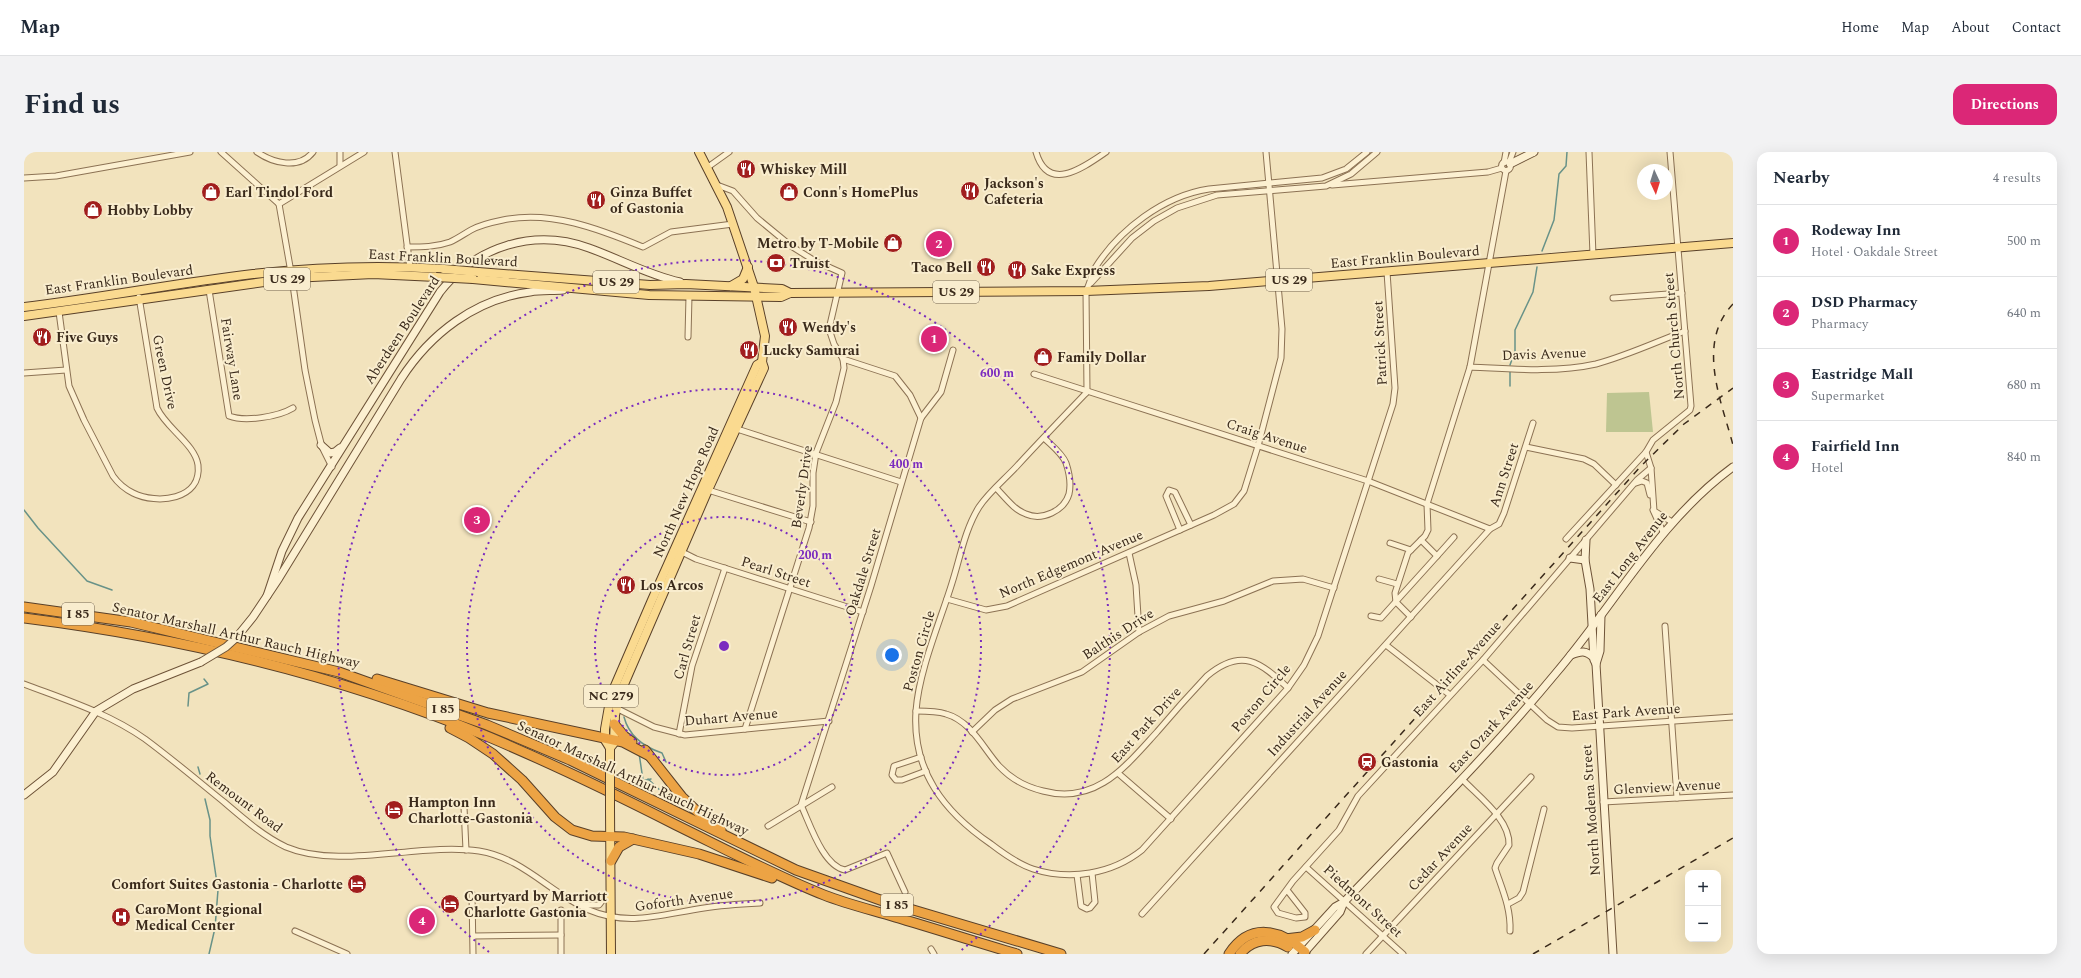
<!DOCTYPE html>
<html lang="en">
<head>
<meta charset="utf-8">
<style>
  body { margin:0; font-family:Spectral,serif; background:#f2f2f3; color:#1f2937 }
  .controls { position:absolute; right:12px; bottom:12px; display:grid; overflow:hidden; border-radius:8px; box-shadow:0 4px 16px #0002 }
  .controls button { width:36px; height:36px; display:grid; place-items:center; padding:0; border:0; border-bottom:1px solid #e0e1e3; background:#fff; color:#1f2937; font:20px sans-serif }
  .compass { position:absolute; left:1613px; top:12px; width:36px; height:36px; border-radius:50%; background:#fff; box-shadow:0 4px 16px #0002; rotate:176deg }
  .you { position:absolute; left:868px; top:503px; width:14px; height:14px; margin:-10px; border:3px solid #fff; border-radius:50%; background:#1a73e8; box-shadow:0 0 0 6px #1a73e833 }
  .badge { display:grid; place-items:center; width:26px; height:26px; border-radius:50%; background:#db2777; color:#fff; font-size:13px; font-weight:700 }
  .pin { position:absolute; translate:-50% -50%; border:2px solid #fff; box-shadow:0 1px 4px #0006 }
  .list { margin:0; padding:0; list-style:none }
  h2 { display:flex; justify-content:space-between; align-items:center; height:52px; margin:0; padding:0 16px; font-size:17px }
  h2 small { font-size:13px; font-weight:400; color:#747a83 }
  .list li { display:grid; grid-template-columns:26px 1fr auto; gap:12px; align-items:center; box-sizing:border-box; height:72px; padding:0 16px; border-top:1px solid #e0e1e3 }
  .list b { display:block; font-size:15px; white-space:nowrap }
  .list p { margin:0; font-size:13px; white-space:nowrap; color:#747a83 }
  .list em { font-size:13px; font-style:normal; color:#747a83 }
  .map { position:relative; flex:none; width:1709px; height:802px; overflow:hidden; border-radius:12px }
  header { display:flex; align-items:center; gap:24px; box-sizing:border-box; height:56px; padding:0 20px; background:#fff; border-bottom:1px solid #e0e1e3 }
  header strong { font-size:19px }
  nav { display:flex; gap:22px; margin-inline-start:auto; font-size:14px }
  .intro { display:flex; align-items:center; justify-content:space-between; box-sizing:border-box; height:96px; padding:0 24px }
  h1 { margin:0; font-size:28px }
  .button { padding:10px 18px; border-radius:12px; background:#db2777; color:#fff; font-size:14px; font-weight:700 }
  main { display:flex; gap:24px; padding:0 24px }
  aside { flex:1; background:#fff; border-radius:12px; box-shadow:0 4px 16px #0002 }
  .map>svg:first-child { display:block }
</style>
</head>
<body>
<header>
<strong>Map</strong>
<nav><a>Home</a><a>Map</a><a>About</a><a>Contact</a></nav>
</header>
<div class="intro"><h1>Find us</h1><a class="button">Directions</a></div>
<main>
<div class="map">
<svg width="1709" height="802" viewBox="0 0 1709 802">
  <rect width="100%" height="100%" fill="#f2e3bd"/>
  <path fill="#bec591" d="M1625,240l4,40h-47l1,-39z"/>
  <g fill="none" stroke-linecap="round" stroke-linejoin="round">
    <g stroke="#689288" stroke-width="1.5">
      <path d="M1518,99l12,-31 5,-46 7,-8 1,-14"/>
      <path d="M1486,213l5,-14v-21l18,-38 4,-25"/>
      <path d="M1486,234v-14"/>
      <path d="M0,358l14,18 49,53 25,9"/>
      <path d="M164,554l1,-13 19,-9 -4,-5"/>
      <path d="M600,565c5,19 20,30 38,36l4,9"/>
      <path d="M615,601l4,27"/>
      <path d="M174,615l2,7"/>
      <path d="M624,627l15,14 22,13"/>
      <path d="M613,630l14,-3"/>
      <path d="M181,647l5,21v16l8,54 -3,38 -6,26"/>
    </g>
    <defs>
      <g id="street">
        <path d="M197,0l58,52"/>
        <path d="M233,0c16,11 42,18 56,0"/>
        <path d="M371,0l15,115"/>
        <path d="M1012,0c12,42 48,15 70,0"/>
        <path d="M1565,0l4,103"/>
        <circle cx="1482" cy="14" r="4.5"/>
        <path d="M1480,11l2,-11"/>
        <path d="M1485,11l4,-11"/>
        <path d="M316,13v-13"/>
        <path d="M684,15l21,-15"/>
        <path d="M0,26l32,-2 134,-24"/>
        <path d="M693,33l16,6 24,27 34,28 24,15 27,12 -13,56 5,15 9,15 1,9 -8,34 -20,51 -3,20v33l-4,22 -64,201"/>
        <path d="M1308,33l156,-13 14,-4"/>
        <path d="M255,52l13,74 13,92 10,50 7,27 10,20"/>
        <path d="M255,52l85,-52"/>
        <path d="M383,95c15,0 29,0 43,-5 7,-3 14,-8 21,-12 9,-5 22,-8 32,-10 48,-10 96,9 140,27l28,-15 62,-8"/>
        <path d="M1067,131l41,-45 22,-17 23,-13 40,-13 109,-9 25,-12 26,-22"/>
        <path d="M185,138l20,126c16,6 49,1 64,-8"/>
        <path d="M1589,146l69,-5"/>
        <path d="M35,160l10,74 15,34 29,56c5,7 12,13 20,17 24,12 69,7 65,-28 -3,-21 -32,-37 -41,-57l-18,-111"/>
        <path d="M664,185l1,-41"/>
        <path d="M819,207l52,17 15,19 11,23"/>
        <path d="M1446,215c41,2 86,6 126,-3 30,-8 60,-22 89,-33"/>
        <path d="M0,221l42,-3"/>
        <path d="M1010,222l334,107 122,48"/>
        <path d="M1063,240c-23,24 -47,49 -70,74 -12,13 -28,26 -38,41 -14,22 -19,51 -27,76 -12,39 -33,87 -36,128 -4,60 28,101 75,133 13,10 27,20 42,25 37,12 79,5 109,-19l146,-162 16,-23 14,-29 75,-232 2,-16 -8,-116"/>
        <path d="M1063,240l-1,-101c4,-7 5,-15 9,-23 24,-38 68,-72 114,-79l113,-11 24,-9 21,-17"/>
        <path d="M713,277l164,53"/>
        <path d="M1502,295l58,12 10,5 22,21"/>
        <path d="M1622,300l5,16 3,43 18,11"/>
        <path d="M1612,331l6,-2 5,2 3,12"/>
        <path d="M972,336c9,9 18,22 30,26 16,7 38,-3 43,-20 2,-9 0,-22 -3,-31 -4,-10 -15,-18 -22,-25"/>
        <path d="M684,338l103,32"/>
        <path d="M1629,358l10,22"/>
        <path d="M1156,378l-14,-34 3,-6 6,2 16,33"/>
        <path d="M1542,387l80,-87 7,-12 37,-30 1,-4 -21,-254"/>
        <path d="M1397,388l16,16 17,-19"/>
        <path d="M1366,391l21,7"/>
        <path d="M658,400l14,7 167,53"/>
        <path d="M1105,401l7,32 3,47"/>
        <path d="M1355,427l18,5"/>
        <path d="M923,447l39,11 21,-4 207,-91 20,-11 10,-13 14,-45 23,-88 1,-29 -16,-177"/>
        <path d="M1347,464l10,2 56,-62"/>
        <path d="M1387,465l-15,-15 -1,-9 13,-40 17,-17 3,-6 -1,-26 43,-137 36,-196"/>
        <path d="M1641,474l12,172"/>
        <path d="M1362,493l64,50"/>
        <path d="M1459,508l64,60 11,7 14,1 161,-11"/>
        <path d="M0,532c42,16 84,29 121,55 27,20 53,42 79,63 20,17 39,34 62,45 54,23 135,-5 193,4 44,7 71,42 110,59 40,17 74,4 115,-2 19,-3 37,-4 56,-5"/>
        <path d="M592,556l38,19 31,8 144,-14"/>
        <path d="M892,559c10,0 21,0 30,3 25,7 37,34 53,52 12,13 27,21 44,25 53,14 82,-24 114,-59 16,-19 33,-38 50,-56 35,-29 53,-14 81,12"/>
        <path d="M948,580l23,-22 17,-11 70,-27 57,-40 30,-16 55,-15 49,-20 30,-2 31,9"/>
        <path d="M655,582l13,-68 33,-98"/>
        <path d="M897,605l-27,9 -2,9 4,5h6l24,-9"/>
        <path d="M1095,622l52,45"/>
        <path d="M1438,627c17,18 48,40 47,66l-12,18 -2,5c7,21 16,40 15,63"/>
        <path d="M1579,650l130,-7"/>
        <path d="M440,655l2,43"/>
        <path d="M744,674l64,-39"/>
        <path d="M1282,715l97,87"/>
        <path d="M1053,723l4,31 6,3 3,-1 5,-6 -3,-29"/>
        <path d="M1263,738l18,23v4l-9,1 -18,-5 -4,-6 19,-26 46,-51 19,-34 125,-136 154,-180 14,-12"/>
        <path d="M881,740l-18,-39 -42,17c-22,-4 -35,-46 -44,-65l70,-219 50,-168 20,-26 12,-42"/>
        <path d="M448,742l1,60"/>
        <path d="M1484,752l11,-6 4,-6 21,-83"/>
        <path d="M558,753h17l6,-8 6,-2"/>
        <path d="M537,758v44"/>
        <path d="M1118,762l348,-385 9,-5 5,-11 29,-90"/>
        <path d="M271,779l52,23"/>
        <path d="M449,784l88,-1"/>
        <path d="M907,797l3,5"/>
        <path d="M1342,802l165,-177"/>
      </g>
      <g id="secondary">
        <path d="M1486,12l24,-12"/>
        <path d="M297,293l9,8 5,-1 5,-4"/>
        <path d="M1562,388l-1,20 5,29 4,71 2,4"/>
        <path d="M1546,406l15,2"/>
        <path d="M243,444l15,-45 16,-33 142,-226c36,-46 94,-64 149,-44 31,11 59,27 91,34"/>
        <path d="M1577,463l-1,36 -4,13 17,290"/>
        <path d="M212,486l17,-21 26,-39 122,-199c29,-45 74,-80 129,-87 11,-2 22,-1 33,-2"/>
        <path d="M1547,503c10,-4 15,-5 23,3"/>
        <path d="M0,643l29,-23 43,-61 37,-22 68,-27"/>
        <path d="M1268,802l43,-47 9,-5c72,-75 146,-149 212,-229 59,-69 103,-152 177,-206"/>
        <path d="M1279,802l37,-42 4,-10"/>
      </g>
      <g id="primary">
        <path d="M454,120l172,13 36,-1 96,5 8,4"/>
        <path d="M449,127l176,16 132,2 9,-4 296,-2 123,-5 524,-43"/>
        <path d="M707,134l12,-7 5,-12"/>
        <path d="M0,155c77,-9 152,-24 229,-33 63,-7 128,-9 191,-5"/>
        <path d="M0,164l268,-38 81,-4 63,3"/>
        <path d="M586,596l4,-5 1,-28 7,-26 86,-199 56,-122 -2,-6 3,-26 -11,-49 -27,-80 -28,-55"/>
        <path d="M586,610v-14l-5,-8v-11l6,-34 41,-95 105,-235 5,-3"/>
        <path d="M586,658l1,144"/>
      </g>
      <g id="highway">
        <path d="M0,455l107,15 208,50 148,53 83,35 226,110 87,31 178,53"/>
        <path d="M0,466c159,20 317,58 465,119 64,27 126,57 187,88 49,24 98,50 148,70 23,9 48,15 71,22 41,12 81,25 122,37"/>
        <path d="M353,527l111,34 135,29 25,13"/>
        <path d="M590,572l10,12 8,6"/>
        <path d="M426,576l19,10 24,16 29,26 33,37 17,13 20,6 32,1 75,17 73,24"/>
        <path d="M621,598l37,47 21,20 18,13"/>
        <path d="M587,709l8,-14 14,-8"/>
        <path d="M1261,787l17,-2 13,-7"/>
        <path d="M1205,802c21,-32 51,-25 76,-2"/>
        <path d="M1216,802c13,-16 31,-17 48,-7"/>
      </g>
    </defs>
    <use href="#street" stroke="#8c7254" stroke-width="7"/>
    <use href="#secondary" stroke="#6e5338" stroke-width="9"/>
    <use href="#primary" stroke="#594029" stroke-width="10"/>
    <use href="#highway" stroke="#594029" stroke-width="11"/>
    <use href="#street" stroke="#fcf0d1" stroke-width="5"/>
    <use href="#secondary" stroke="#fcf0d1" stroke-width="7"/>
    <use href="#primary" stroke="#fada90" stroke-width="8"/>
    <use href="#highway" stroke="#eca344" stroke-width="9"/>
    <g stroke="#3a2a1b" stroke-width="1.5" stroke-dasharray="7 7" stroke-linecap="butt">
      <path d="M1709,152c-37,39 -12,96 0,141"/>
      <path d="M1180,802l437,-488 43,-42 49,-36"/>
      <path d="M1509,802l200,-116"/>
    </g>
    <defs>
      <path id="secondary-bridge" d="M177,510l25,-15 10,-9"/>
      <g id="primary-bridge">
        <path d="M420,117l34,3"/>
        <path d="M412,125l37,2"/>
        <path d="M586,610v48"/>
      </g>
    </defs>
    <use href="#secondary-bridge" stroke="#6e5338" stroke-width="9" stroke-linecap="butt"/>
    <use href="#primary-bridge" stroke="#594029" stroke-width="10" stroke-linecap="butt"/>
    <use href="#secondary-bridge" stroke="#fcf0d1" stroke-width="7"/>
    <use href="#primary-bridge" stroke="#fada90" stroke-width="8"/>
  </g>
  <g fill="none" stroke="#7b2cbf" stroke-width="2" stroke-dasharray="2 4">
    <circle cx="700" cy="494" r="129"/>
    <circle cx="700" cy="494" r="257"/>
    <path d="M465 800A386 386 0 1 1 935 800"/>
  </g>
  <defs>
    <symbol id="restaurant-disc" viewBox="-11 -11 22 22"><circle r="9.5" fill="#a11e1e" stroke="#f9edce"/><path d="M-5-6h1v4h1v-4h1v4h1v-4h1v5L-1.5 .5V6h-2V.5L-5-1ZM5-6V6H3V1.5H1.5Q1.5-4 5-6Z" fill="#fff"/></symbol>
    <symbol id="shop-disc" viewBox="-11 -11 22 22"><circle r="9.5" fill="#a11e1e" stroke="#f9edce"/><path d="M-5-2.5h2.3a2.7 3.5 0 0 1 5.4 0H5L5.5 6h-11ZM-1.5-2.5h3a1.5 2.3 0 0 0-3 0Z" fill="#fff"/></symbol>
    <symbol id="bank-disc" viewBox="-11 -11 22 22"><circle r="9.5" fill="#a11e1e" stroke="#f9edce"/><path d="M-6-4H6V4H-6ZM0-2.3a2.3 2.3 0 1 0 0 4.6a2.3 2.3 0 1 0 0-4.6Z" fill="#fff"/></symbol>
    <symbol id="station-disc" viewBox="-11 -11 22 22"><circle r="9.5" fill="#a11e1e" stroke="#f9edce"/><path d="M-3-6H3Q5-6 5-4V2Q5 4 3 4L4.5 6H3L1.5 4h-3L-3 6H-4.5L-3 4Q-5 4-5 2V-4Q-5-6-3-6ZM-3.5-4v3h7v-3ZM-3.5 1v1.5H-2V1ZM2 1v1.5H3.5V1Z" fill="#fff"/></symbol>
    <symbol id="hotel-disc" viewBox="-11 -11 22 22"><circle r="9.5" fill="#a11e1e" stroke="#f9edce"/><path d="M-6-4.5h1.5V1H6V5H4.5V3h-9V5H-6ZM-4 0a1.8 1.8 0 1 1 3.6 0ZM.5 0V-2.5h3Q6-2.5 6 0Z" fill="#fff"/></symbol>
    <symbol id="hospital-disc" viewBox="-11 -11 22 22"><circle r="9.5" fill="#a11e1e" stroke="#f9edce"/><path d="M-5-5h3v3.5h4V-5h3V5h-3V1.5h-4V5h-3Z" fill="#fff"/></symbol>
  </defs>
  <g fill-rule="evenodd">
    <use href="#restaurant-disc" x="711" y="6" width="22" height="22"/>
    <use href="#restaurant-disc" x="935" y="28" width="22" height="22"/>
    <use href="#shop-disc" x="176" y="29" width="22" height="22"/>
    <use href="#shop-disc" x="754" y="29" width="22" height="22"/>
    <use href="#restaurant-disc" x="561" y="37" width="22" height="22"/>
    <use href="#shop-disc" x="58" y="47" width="22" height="22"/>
    <use href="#shop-disc" x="858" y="80" width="22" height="22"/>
    <use href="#bank-disc" x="741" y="100" width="22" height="22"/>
    <use href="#restaurant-disc" x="951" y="104" width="22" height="22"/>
    <use href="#restaurant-disc" x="982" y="107" width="22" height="22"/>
    <use href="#restaurant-disc" x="753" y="164" width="22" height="22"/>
    <use href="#restaurant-disc" x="7" y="174" width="22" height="22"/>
    <use href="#restaurant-disc" x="714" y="187" width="22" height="22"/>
    <use href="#shop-disc" x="1008" y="194" width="22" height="22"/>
    <use href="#restaurant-disc" x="591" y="422" width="22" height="22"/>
    <use href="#station-disc" x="1332" y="599" width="22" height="22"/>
    <use href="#hotel-disc" x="359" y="647" width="22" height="22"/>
    <use href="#hotel-disc" x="322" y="721" width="22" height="22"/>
    <use href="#hotel-disc" x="415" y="741" width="22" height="22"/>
    <use href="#hospital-disc" x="86" y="754" width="22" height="22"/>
  </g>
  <g text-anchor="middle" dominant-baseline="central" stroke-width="4" stroke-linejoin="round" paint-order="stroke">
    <g fill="#f9edce" stroke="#736451" stroke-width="1">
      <rect x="240" y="116" width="46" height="22" rx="3"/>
      <rect x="1242" y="117" width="46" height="22" rx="3"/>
      <rect x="569" y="119" width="46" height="22" rx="3"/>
      <rect x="909" y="129" width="46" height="22" rx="3"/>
      <rect x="38" y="451" width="32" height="22" rx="3"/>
      <rect x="560" y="533" width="54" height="22" rx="3"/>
      <rect x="403" y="546" width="32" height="22" rx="3"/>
      <rect x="857" y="742" width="32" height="22" rx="3"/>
    </g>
    <g font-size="13" font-weight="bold" fill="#3a2a1b">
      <text x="263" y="127">US 29</text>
      <text x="1265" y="128">US 29</text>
      <text x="592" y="130">US 29</text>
      <text x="932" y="140">US 29</text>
      <text x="54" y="462">I 85</text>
      <text x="587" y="544">NC 279</text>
      <text x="419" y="557">I 85</text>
      <text x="873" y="753">I 85</text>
    </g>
    <g font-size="14" font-weight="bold" fill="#3a2a1b" stroke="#f9edce" text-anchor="start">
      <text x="736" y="17">Whiskey Mill</text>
      <text x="960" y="31">Jackson's<tspan x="960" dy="16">Cafeteria</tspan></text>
      <text x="201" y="40">Earl Tindol Ford</text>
      <text x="586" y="40">Ginza Buffet<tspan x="586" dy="16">of Gastonia</tspan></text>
      <text x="779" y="40">Conn's HomePlus</text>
      <text x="83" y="58">Hobby Lobby</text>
      <text x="855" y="91" text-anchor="end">Metro by T-Mobile</text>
      <text x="766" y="111">Truist</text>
      <text x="948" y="115" text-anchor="end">Taco Bell</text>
      <text x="1007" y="118">Sake Express</text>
      <text x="778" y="175">Wendy's</text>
      <text x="32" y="185">Five Guys</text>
      <text x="739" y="198">Lucky Samurai</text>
      <text x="1033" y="205">Family Dollar</text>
      <text x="616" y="433">Los Arcos</text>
      <text x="1357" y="610">Gastonia</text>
      <text x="384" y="650">Hampton Inn<tspan x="384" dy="16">Charlotte-Gastonia</tspan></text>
      <text x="319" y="732" text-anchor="end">Comfort Suites Gastonia - Charlotte</text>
      <text x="440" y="744">Courtyard by Marriott<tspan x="440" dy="16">Charlotte Gastonia</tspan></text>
      <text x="111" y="757">CaroMont Regional<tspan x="111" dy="16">Medical Center</tspan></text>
    </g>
    <g font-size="14" fill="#3a2a1b" stroke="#f9edce">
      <text transform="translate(1381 105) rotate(-5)">East Franklin Boulevard</text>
      <text transform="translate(419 106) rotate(3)">East Franklin Boulevard</text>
      <text transform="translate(95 128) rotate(-8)">East Franklin Boulevard</text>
      <text transform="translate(378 178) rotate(-57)">Aberdeen Boulevard</text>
      <text transform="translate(1650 184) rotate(-95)">North Church Street</text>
      <text transform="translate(1356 191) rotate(-93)">Patrick Street</text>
      <text transform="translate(1520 202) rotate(-2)">Davis Avenue</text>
      <text transform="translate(208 207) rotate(81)">Fairway Lane</text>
      <text transform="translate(141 220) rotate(78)">Green Drive</text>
      <text transform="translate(1243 284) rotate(18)">Craig Avenue</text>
      <text transform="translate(1480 323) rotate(-72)">Ann Street</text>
      <text transform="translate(778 335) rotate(-82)">Beverly Drive</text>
      <text transform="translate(662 340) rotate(-66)">North New Hope Road</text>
      <text transform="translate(1606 405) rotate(-52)">East Long Avenue</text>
      <text transform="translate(1047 412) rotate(-23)">North Edgemont Avenue</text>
      <text transform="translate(752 420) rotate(18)">Pearl Street</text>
      <text transform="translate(839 420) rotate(-73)">Oakdale Street</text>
      <text transform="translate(1094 482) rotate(-33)">Balthis Drive</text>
      <text transform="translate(212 483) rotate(13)">Senator Marshall Arthur Rauch Highway</text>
      <text transform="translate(663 495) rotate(-74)">Carl Street</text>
      <text transform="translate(895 499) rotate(-74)">Poston Circle</text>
      <text transform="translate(1433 517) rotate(-48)">East Airline Avenue</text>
      <text transform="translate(1237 546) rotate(-50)">Poston Circle</text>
      <text transform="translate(1602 560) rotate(-4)">East Park Avenue</text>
      <text transform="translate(1283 561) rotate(-48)">Industrial Avenue</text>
      <text transform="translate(707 565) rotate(-5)">Duhart Avenue</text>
      <text transform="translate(1122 573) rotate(-48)">East Park Drive</text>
      <text transform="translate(1467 575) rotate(-48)">East Ozark Avenue</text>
      <text transform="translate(609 626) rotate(25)">Senator Marshall Arthur Rauch Highway</text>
      <text transform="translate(1643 635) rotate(-3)">Glenview Avenue</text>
      <text transform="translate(220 650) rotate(37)">Remount Road</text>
      <text transform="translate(1567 658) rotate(-94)">North Modena Street</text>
      <text transform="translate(1416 705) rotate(-47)">Cedar Avenue</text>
      <text transform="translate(660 748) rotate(-8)">Goforth Avenue</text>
      <text transform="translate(1339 749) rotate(42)">Piedmont Street</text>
    </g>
  </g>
  <circle cx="700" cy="494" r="6" fill="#7b2cbf" stroke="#f9edce" stroke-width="2"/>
  <g font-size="12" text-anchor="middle" font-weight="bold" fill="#7b2cbf" stroke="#f9edce" stroke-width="4" stroke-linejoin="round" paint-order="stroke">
    <text x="973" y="225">600 m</text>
    <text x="882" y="316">400 m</text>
    <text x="791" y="407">200 m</text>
  </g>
</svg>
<div class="controls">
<button>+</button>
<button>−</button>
</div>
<svg class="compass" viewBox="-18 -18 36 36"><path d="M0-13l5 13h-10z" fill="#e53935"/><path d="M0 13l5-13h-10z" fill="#747a83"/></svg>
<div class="you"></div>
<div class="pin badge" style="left:910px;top:187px">1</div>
<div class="pin badge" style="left:915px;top:92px">2</div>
<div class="pin badge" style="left:453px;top:368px">3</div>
<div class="pin badge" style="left:398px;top:769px">4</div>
</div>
<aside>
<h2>Nearby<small>4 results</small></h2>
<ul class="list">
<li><span class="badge">1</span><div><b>Rodeway Inn</b><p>Hotel · Oakdale Street</p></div><em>500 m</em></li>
<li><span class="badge">2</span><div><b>DSD Pharmacy</b><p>Pharmacy</p></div><em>640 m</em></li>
<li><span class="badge">3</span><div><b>Eastridge Mall</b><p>Supermarket</p></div><em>680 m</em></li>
<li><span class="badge">4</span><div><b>Fairfield Inn</b><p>Hotel</p></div><em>840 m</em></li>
</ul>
</aside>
</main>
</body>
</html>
